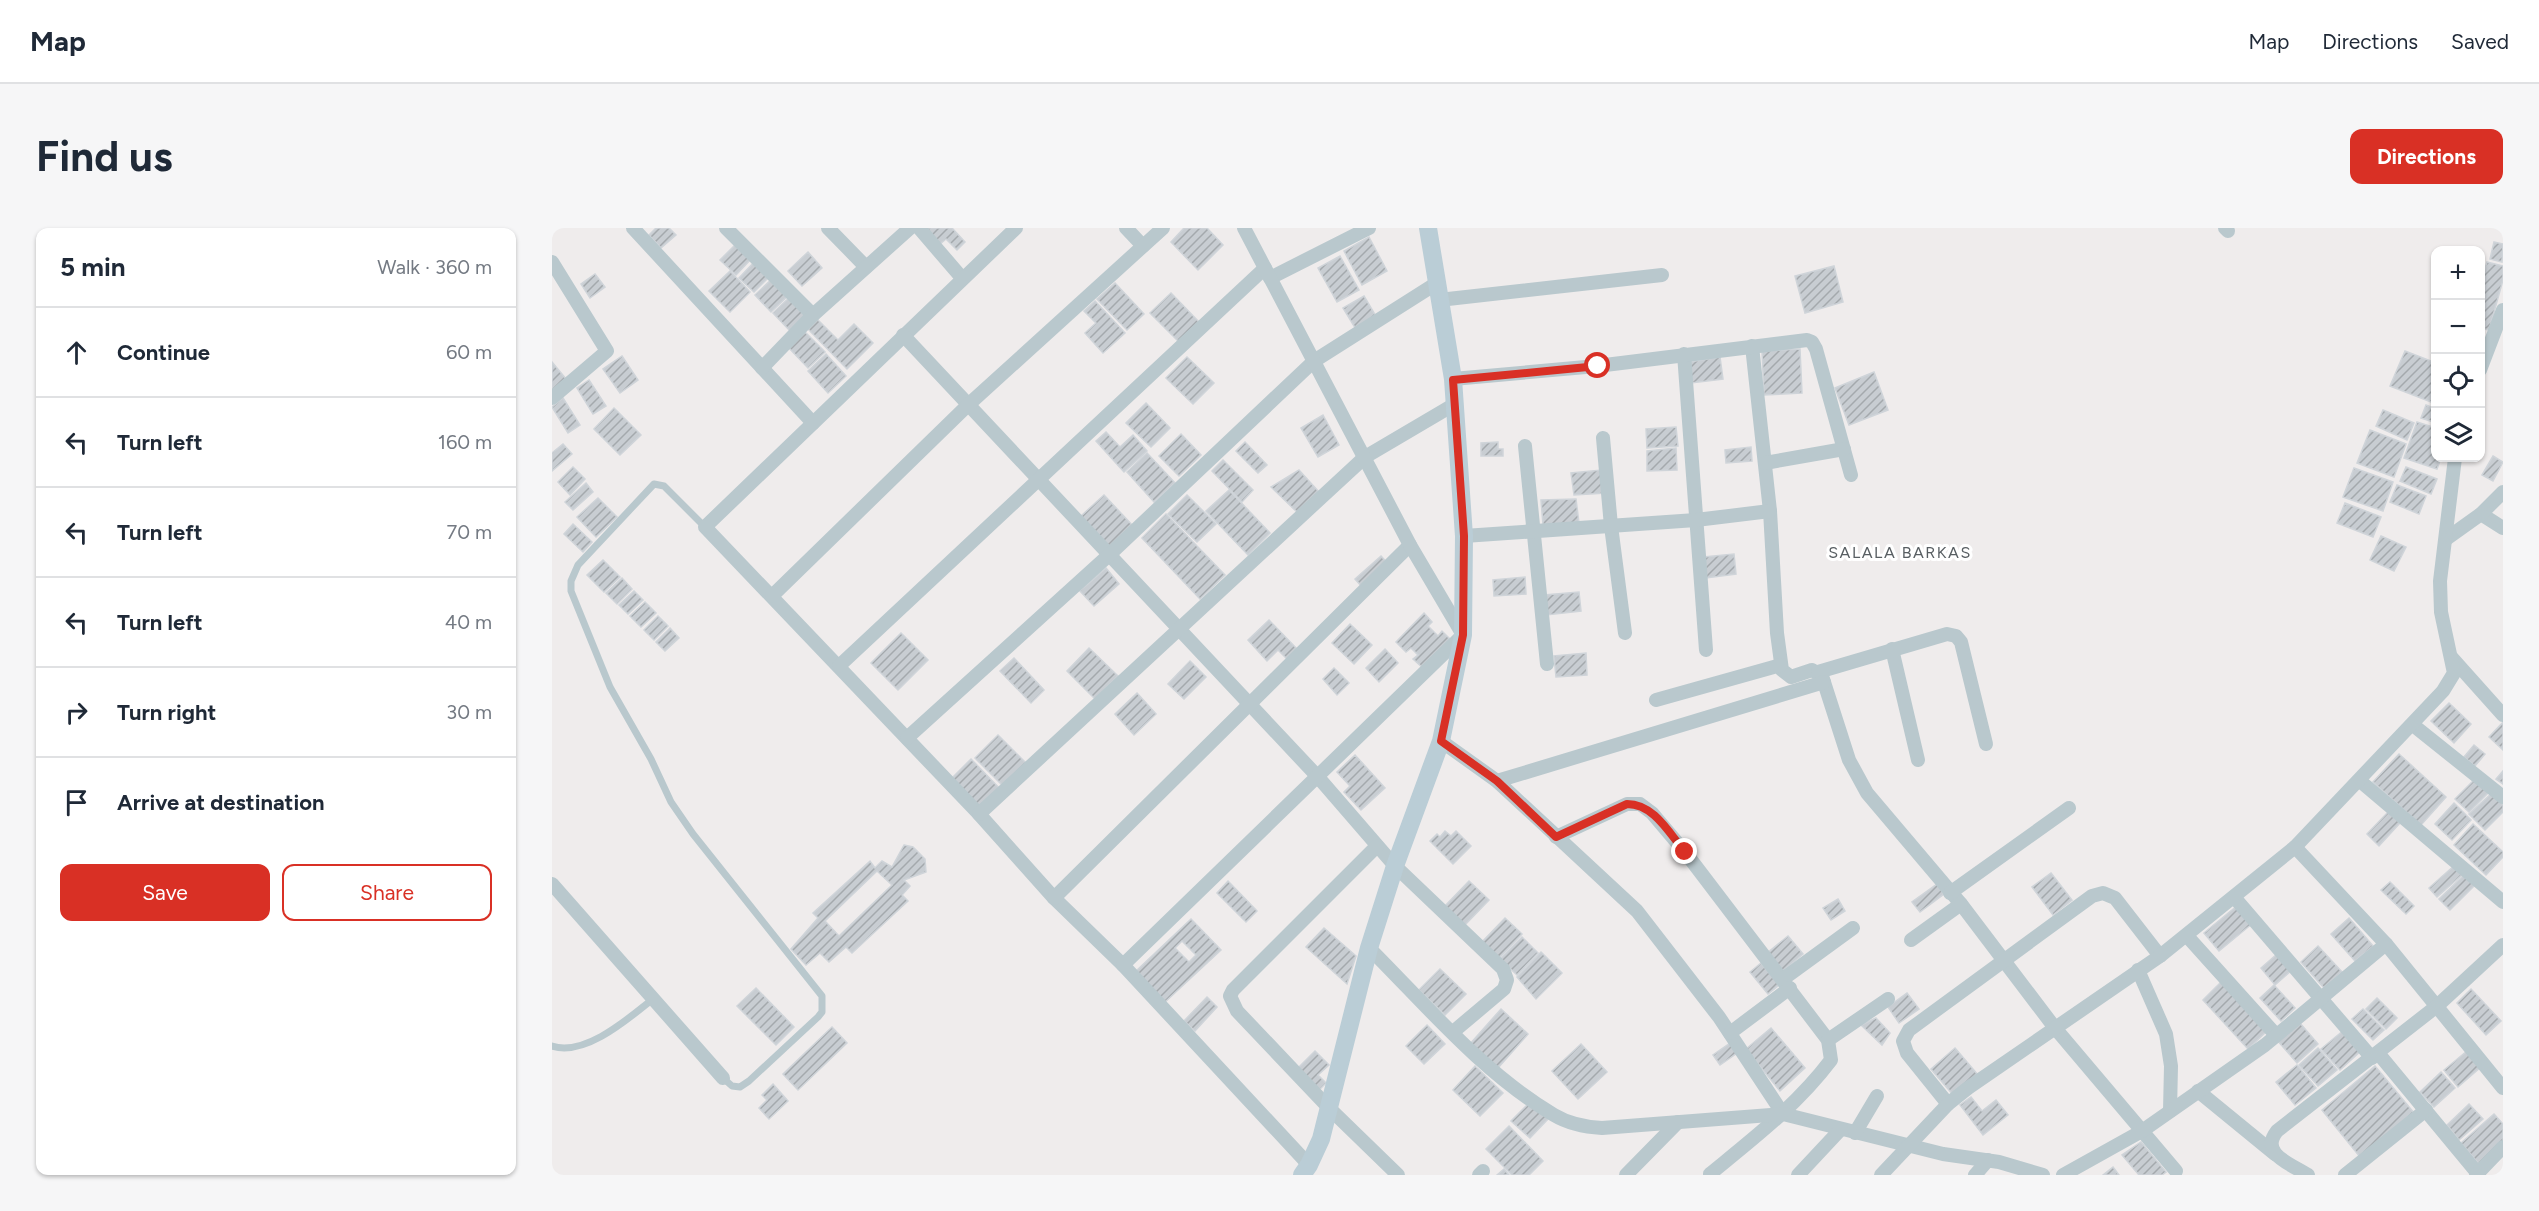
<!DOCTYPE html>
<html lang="en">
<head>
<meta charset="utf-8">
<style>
  body { margin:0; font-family:Figtree,sans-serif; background:#f6f6f7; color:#1f2937 }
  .controls { position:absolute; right:18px; top:18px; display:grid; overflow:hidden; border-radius:12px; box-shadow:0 2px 4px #0004 }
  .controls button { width:54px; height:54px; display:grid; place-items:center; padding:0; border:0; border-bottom:2px solid #e0e1e3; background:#fff; color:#1f2937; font:30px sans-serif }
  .stop { position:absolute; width:18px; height:18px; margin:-14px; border:4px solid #d93025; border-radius:50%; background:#fff }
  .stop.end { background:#d93025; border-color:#fff; box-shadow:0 2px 6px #0008 }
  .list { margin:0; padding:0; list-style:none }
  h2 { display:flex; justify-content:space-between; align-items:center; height:78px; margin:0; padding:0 24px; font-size:26px }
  h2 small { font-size:20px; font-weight:400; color:#747a83 }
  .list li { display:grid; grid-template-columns:39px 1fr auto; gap:18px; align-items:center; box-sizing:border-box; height:90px; padding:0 24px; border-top:2px solid #e0e1e3 }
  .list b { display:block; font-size:22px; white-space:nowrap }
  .list em { font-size:20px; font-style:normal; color:#747a83 }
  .actions { display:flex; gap:12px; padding:18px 24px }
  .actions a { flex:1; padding:14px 0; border:2px solid #d93025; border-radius:12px; text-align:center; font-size:21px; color:#d93025 }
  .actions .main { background:#d93025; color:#fff }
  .icon { flex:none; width:33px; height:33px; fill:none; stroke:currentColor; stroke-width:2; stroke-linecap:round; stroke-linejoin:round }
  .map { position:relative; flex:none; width:1951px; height:947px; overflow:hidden; border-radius:12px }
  header { display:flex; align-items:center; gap:36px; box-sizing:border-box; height:84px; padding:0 30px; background:#fff; border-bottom:2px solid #e0e1e3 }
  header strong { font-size:28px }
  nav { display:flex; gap:33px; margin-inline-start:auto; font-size:21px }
  .intro { display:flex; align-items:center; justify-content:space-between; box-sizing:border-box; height:144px; padding:0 36px }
  h1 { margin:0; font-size:42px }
  .button { padding:15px 27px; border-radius:12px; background:#d93025; color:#fff; font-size:21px; font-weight:700 }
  main { display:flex; gap:36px; padding:0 36px }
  aside { flex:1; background:#fff; border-radius:12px; box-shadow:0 2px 4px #0004 }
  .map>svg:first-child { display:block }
</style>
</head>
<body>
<header>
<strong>Map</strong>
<nav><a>Map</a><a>Directions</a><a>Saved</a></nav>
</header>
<div class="intro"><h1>Find us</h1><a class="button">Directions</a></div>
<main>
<aside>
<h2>5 min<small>Walk · 360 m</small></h2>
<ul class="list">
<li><svg class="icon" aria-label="ahead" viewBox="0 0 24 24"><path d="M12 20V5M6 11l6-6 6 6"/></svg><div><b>Continue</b></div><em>60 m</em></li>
<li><svg class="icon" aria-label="left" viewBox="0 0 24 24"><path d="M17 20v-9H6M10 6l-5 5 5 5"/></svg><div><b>Turn left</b></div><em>160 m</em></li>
<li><svg class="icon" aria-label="left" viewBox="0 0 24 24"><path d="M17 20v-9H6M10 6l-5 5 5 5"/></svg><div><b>Turn left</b></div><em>70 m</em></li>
<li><svg class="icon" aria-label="left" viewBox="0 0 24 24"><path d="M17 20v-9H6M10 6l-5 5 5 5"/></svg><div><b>Turn left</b></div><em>40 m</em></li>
<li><svg class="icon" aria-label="right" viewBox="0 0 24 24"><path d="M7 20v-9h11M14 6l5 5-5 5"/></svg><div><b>Turn right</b></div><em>30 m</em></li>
<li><svg class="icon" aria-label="arrive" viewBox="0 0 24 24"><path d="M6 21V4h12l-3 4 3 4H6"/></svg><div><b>Arrive at destination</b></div></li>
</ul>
<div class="actions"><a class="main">Save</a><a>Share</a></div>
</aside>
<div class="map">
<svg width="1951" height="947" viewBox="0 0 1951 947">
  <defs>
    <pattern id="building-hatch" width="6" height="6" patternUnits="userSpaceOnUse" patternTransform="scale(1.5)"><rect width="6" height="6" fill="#c8cdd2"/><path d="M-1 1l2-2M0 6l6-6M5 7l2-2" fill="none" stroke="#a4a9ad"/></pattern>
  </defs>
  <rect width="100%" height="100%" fill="#efecec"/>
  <g fill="url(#building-hatch)" stroke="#cfd4d9" stroke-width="1.5" fill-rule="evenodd">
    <path d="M104,0h13l7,7 -15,13 -12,-13z"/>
    <path d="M372,0h28l13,14 -8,8 -11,-11 -6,5z"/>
    <path d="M632,0h23l16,17 -25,25 -27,-28z"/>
    <path d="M817,9l18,34 -25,14 -18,-34z"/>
    <path d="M186,14l15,15 -17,18 -16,-15z"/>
    <path d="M1942,14l9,2 -1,18 -12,-3z"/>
    <path d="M256,24l14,16 -20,18 -14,-15z"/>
    <path d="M788,28l19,34 -22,12 -19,-34z"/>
    <path d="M204,32l15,15 -17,17 -15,-14z"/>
    <path d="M1935,34l16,4v14l-14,50 -9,-2v-43z"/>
    <path d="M1282,38l9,36 -38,11 -10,-37z"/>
    <path d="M178,43l20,21 -20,20 -21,-21z"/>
    <path d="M43,46l10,13 -15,11 -9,-14z"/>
    <path d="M222,49l16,17 -19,18 -16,-17z"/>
    <path d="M563,55l29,31 -17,16 -30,-31z"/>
    <path d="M619,65l28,29 -20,20 -29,-29z"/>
    <path d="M240,67l18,19 -19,18 -18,-19z"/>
    <path d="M812,68l13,22 -20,13 -14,-23z"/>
    <path d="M543,73l30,32 -22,20 -18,-20 11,-10 -12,-12z"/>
    <path d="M265,91l21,21 16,-16 19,19 -26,26 -39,-40z"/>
    <path d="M252,103l21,21 -17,16 -20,-21z"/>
    <path d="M1248,121l2,44 -38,2 -2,-44z"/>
    <path d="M1853,123l31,12v41l-46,-18z"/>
    <path d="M274,126l20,22 -18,17 -20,-22z"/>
    <path d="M70,128l16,24 -18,13 -17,-24z"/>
    <path d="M635,129l27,26 -21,21 -27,-26z"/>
    <path d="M1168,129l3,22 -32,4 -2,-21z"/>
    <path d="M0,134l14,17 -13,11 -1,-1z"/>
    <path d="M1322,144l14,38 -39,15 -14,-37z"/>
    <path d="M37,152l17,26 -13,8 -16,-26z"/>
    <path d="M11,170l17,27 -12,8 -16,-26z"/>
    <path d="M594,175l24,25 -19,19 -25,-24z"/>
    <path d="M1874,177l10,4v14l-15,-5z"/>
    <path d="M62,180l27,27 -21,20 -26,-26z"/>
    <path d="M1831,182l31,13 -7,17 -31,-14z"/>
    <path d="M771,187l16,30 -21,12 -17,-29z"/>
    <path d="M1865,194l19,6v30h5l-4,11 -33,-11z"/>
    <path d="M1124,199l2,19 -31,2 -1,-19z"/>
    <path d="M1818,202l36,14 -12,33 -37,-14z"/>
    <path d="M554,204l14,15 13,-12 14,16 -23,21 -28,-31z"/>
    <path d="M629,206l20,21 -22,21 -20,-20z"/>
    <path d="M693,214l22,23 -9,8 -22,-22z"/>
    <path d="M946,214v7h5v7h-22v-13z"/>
    <path d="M11,216l9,10 -20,17v-18z"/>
    <path d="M1199,219l1,14 -26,2 -1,-13z"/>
    <path d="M1124,220l1,22 -30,1v-20z"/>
    <path d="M595,225l28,30 -21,19 -27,-30z"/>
    <path d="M1941,228l10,6 -10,19 -11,-6z"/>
    <path d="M671,232l30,30 -11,12 -30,-31z"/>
    <path d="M21,239l12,12 -15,16 -12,-13z"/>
    <path d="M1854,239l31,12 -6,15 -31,-13z"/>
    <path d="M1802,240l39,14 -10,29 -40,-14z"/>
    <path d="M747,242l20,22 -21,21 -27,-26z"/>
    <path d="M1050,242l4,23 -32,2 -3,-22z"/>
    <path d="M34,255l7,9 -20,18 -8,-8z"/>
    <path d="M1845,257l29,11 -7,18 -29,-12z"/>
    <path d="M677,262l41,43 -22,22 -42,-44z"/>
    <path d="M552,267l29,31 -23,21 -29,-31z"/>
    <path d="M635,267l29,29 -19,18 -29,-28z"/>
    <path d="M46,270l19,19 -21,20 -19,-20z"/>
    <path d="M1024,271l3,24 -36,2 -2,-25z"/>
    <path d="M1793,275l36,14 -8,20 -36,-14z"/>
    <path d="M614,286l59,61 -25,24 -58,-61z"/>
    <path d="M21,296l19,18 -9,10 -19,-18z"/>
    <path d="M1829,308l25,11 -12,24 -24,-11z"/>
    <path d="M1182,326l2,20 -30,4 -2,-21z"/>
    <path d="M829,328l8,9 -26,23 -8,-9z"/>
    <path d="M51,332l17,17 -16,15 -17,-17z"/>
    <path d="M554,340l13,16 -25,22 -14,-15z"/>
    <path d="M973,349l1,17 -32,2 -1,-16z"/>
    <path d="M70,350l10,11 -15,15 -11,-11z"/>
    <path d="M82,363l9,9 -15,14 -9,-9z"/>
    <path d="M1027,364l2,19 -35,4 -2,-20z"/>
    <path d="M93,374l11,11 -15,14 -11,-11z"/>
    <path d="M872,385l8,9 -4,4 10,10 4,-5 9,9 -28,28 -10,-9 5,-4 -7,-7 -5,4 -10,-10z"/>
    <path d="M106,388l10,10 -14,14 -10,-10z"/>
    <path d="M717,392l29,30 -10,10 -10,-10 -11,11 -19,-21z"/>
    <path d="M798,396l22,21 -18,19 -22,-21z"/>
    <path d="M118,400l9,10 -14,13 -9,-9z"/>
    <path d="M349,405l27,27 -30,30 -27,-27z"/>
    <path d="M537,420l29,28 -23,23 -28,-28z"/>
    <path d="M833,421l13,14 -19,19 -13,-14z"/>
    <path d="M1034,425l1,22 -31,2 -2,-21z"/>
    <path d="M462,430l30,32 -13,13 -31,-32z"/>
    <path d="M638,433l16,16 -22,22 -16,-15z"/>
    <path d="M782,440l15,15 -12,12 -14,-16z"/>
    <path d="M585,465l19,21 -22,21 -19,-21z"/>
    <path d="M1897,475l22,21 -17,19 -23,-22z"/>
    <path d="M1951,494v28l-14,-13z"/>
    <path d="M446,507l29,29 -23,23 -29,-29z"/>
    <path d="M1922,517l11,9 -10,12 -11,-9z"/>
    <path d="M1847,526l47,43 -25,28 -48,-43z"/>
    <path d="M803,527l30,33 -24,22 -17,-18 6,-6 -13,-14z"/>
    <path d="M419,531l31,32 -21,19 -30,-31z"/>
    <path d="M1951,543v13l-7,-5z"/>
    <path d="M1923,551l14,13 -20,20 -14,-13z"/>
    <path d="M1941,564l10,11v9l-18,18 -16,-16z"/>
    <path d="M1902,575l17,17 -19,20 -17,-16z"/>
    <path d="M1837,583l11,12 -21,23 -12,-12z"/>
    <path d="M1921,596l30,28v5l-17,18 -32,-30z"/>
    <path d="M893,603l6,5 5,-5 15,15 -18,18 -23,-23 7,-7 3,3z"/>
    <path d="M352,617l9,2 12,12 1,13 -22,8 6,6 -8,9 6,6 -56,52 -6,-6 -17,15 -9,-9 -14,12 -15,-16 27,-31 -5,-5 57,-52 5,7 7,-7 10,6zM325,643l15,14 -53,51 -14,-15z"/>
    <path d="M1903,637l8,9 -26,23 -8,-9z"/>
    <path d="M1499,645l21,27 -19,15 -21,-28z"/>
    <path d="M1913,646l10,11 -25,25 -11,-11z"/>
    <path d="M676,653l29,30 -11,11 -29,-29z"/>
    <path d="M917,653l20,19 -25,26 -20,-19z"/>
    <path d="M1838,654l24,24 -8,8 -25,-24z"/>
    <path d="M1385,656l7,10 -24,18 -8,-10z"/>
    <path d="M1286,671l7,12 -14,9 -8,-12z"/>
    <path d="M1686,677l15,18 -34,28 -15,-18z"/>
    <path d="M953,690l17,16 -23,24 -17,-16z"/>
    <path d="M1797,690l24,28 -18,15 -24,-27z"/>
    <path d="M639,691l30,31 -57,53 -29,-31zM630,713l14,14 -7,7 -14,-14z"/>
    <path d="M772,700l32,28 -9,28 -41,-37z"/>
    <path d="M1236,708l15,18 -20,17 -16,-18z"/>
    <path d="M970,709l16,16 -21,22 -17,-16z"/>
    <path d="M1766,718l24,26 -18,16 -23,-26z"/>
    <path d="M989,724l21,21 -26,26 -19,-22z"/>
    <path d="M1725,726l14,17 -16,14 -14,-17z"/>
    <path d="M1209,735l18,22 -11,9 -18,-22z"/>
    <path d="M888,741l26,25 -21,21 -26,-25z"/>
    <path d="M1669,754l46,49 -19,18 -45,-49z"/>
    <path d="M1722,757l21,23 -14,13 -21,-23z"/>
    <path d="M204,760l38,39 -18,18 -39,-39z"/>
    <path d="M1919,761l30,32 -15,14 -29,-32z"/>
    <path d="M1355,765l12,16 -20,14 -11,-16z"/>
    <path d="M655,769l10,10 -22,24 -11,-10z"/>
    <path d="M1825,770l20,20 -11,11 -20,-20z"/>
    <path d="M949,781l27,25 -30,34 -28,-24z"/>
    <path d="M1811,781l21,21 -11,10 -21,-21z"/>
    <path d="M1324,790l14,15 -8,12 -21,-20z"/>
    <path d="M1747,794l19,22 -21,19 -20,-23z"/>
    <path d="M875,797l18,19 -21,20 -18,-18z"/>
    <path d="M280,799l15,16 -49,47 -15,-16z"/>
    <path d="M1219,800l34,40 -25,23 -34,-42z"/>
    <path d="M1792,802l18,20 -22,20 -19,-21z"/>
    <path d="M1181,813l7,10 -20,14 -7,-10z"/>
    <path d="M1029,816l26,28 -29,27 -26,-28z"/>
    <path d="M1403,820l23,27 -24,21 -23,-27z"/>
    <path d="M1766,820l19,22 -19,16 -19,-21z"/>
    <path d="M763,823l14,14 -11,10 8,8 -10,10 -21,-22z"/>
    <path d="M1915,823l14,16 -23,20 -14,-17z"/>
    <path d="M1745,837l19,23 -21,17 -19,-23z"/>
    <path d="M923,838l28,27 -23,23 -27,-26z"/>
    <path d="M1823,838l39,47 -54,44 -38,-47z"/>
    <path d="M1889,844l14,16 -21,19 -14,-15z"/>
    <path d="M221,856l15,17 -19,18 -10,-11 8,-8 -5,-5z"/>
    <path d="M1419,869l11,14 14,-11 12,15 -25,20 -23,-30z"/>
    <path d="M979,873l18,17 -19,20 -19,-17z"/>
    <path d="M1917,876l14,15 -24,21 -12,-15z"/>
    <path d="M1942,886l9,10v18l-24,22 -18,-21z"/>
    <path d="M957,898l34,35 -14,14h-17l-26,-26z"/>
    <path d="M1589,914l25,30 -4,3h-23l-17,-20z"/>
    <path d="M1561,939l6,8h-16z"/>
    <path d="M952,941l5,6h-12z"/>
  </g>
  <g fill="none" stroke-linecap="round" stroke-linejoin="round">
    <g stroke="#b9c8cd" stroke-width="7">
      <path d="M153,299l-41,-41 -10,-2 -76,81 -7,16v10l39,96 41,72 20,43 22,32 129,162v16l-4,5 -69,64 -9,6 -8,-1 -9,-8"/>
      <path d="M0,818c33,11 77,-28 101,-47"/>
    </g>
    <g stroke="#b9c8cd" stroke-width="14">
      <path d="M81,0l180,195"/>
      <path d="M174,0l87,87"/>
      <path d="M276,0l38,39"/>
      <path d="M367,0l43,50"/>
      <path d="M464,0l-311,299 274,287 75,84 69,67 186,200"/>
      <path d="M574,0l17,18"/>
      <path d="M1673,0l3,3"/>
      <path d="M0,34l55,89 -55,47"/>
      <path d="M718,50l99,-50"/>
      <path d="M887,72l223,-25"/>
      <path d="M351,107l415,442 77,89 108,103 4,11 -3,9 -51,43"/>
      <path d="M1200,118l18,165 7,122 5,37 9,7 21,-7 10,6 27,84 18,33 94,111 94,124 121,143"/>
      <path d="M1132,126l22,296"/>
      <path d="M210,140l51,-53 97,-87"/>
      <path d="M1928,142l23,-60"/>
      <path d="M901,151l144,-13 210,-26 5,2 4,7 35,126"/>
      <path d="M1051,210l8,88 14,107"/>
      <path d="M973,218l22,218"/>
      <path d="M1213,235l79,-14"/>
      <path d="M1929,286l22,14"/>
      <path d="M912,308l232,-16 74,-9"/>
      <path d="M1894,311l35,-25 22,-22"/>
      <path d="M220,368l196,-191 195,-177"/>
      <path d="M1340,421l26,111"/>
      <path d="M1900,430l51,57"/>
      <path d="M287,438l426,-398"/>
      <path d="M1266,444l129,-38 9,2 5,6 25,102"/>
      <path d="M1104,472l125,-35"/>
      <path d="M1861,497l90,72"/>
      <path d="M355,510l202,-183 205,-194 123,-78"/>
      <path d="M889,513l56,40 140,130 82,106 64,97"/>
      <path d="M945,553l327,-99"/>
      <path d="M1808,553l143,121"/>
      <path d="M427,586l386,-357 90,-53"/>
      <path d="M1004,609l71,-33h13l12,9 33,39 143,188 3,20c-34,45 -77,78 -121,114"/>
      <path d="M825,618l-144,144 -3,6 7,15 92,97 69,67"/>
      <path d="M1743,619l91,97 117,144"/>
      <path d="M0,656l171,194"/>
      <path d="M1398,665l119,-85"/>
      <path d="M1682,669l138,161"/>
      <path d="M502,670l356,-353"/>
      <path d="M1635,708l89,99"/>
      <path d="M1359,712l50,-36"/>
      <path d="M817,720c58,58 114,125 185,167 15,9 31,12 48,13l181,-14 160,40 56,8 44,13"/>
      <path d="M571,737l340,-330 -53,-90 -166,-317"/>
      <path d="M1586,742l28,64 5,32 -1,45"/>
      <path d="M1231,751l70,-51"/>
      <path d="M1178,805l60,-45"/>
      <path d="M1276,812l60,-41"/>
      <path d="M1826,825l101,122"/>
      <path d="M1646,863l77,63"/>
      <path d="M1396,876l-41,-51 -4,-12 6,-11 183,-134 11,-3 12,5 45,58"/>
      <path d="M1303,905l22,-37"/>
      <path d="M927,947l4,-4"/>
      <path d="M1074,947l52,-53"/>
      <path d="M1246,947l43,-46"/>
      <path d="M1329,947l67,-71 20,-16 192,-132 135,-109 148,-156 11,-18 -13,-61 -1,-31 15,-123"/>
      <path d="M1423,947l13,-15"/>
      <path d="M1511,947l79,-44 123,-86 121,-101"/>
      <path d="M1756,947c-17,-11 -49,-21 -31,-44l160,-125 66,-61"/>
      <path d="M1793,947l81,-65"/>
      <path d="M1924,947l27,-28"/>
    </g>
    <path stroke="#bacdd6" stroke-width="18" d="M750,947l7,-10 12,-26 48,-191 26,-82 46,-125 22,-106 1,-99 -11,-157 -25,-151"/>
  </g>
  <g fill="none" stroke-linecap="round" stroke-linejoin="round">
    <path stroke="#d93025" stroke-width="8" d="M1046,138l-145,14 11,156 -1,99 -22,106 56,40 59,56 71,-33c27,0 42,29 58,48"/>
  </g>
  <g text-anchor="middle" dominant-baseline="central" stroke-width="6" stroke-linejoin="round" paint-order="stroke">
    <g font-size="16" letter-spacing="1.5" fill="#585e62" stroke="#fff">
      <text x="1348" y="324">SALALA BARKAS</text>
    </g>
  </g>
</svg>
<div class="controls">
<button>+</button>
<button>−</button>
<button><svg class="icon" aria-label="locate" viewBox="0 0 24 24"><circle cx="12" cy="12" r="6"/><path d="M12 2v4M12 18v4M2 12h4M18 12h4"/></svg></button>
<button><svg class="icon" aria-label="layers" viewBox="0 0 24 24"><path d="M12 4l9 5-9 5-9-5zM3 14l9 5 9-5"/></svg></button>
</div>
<div class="stop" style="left:1046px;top:138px"></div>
<div class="stop end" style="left:1133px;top:624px"></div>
</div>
</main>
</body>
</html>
